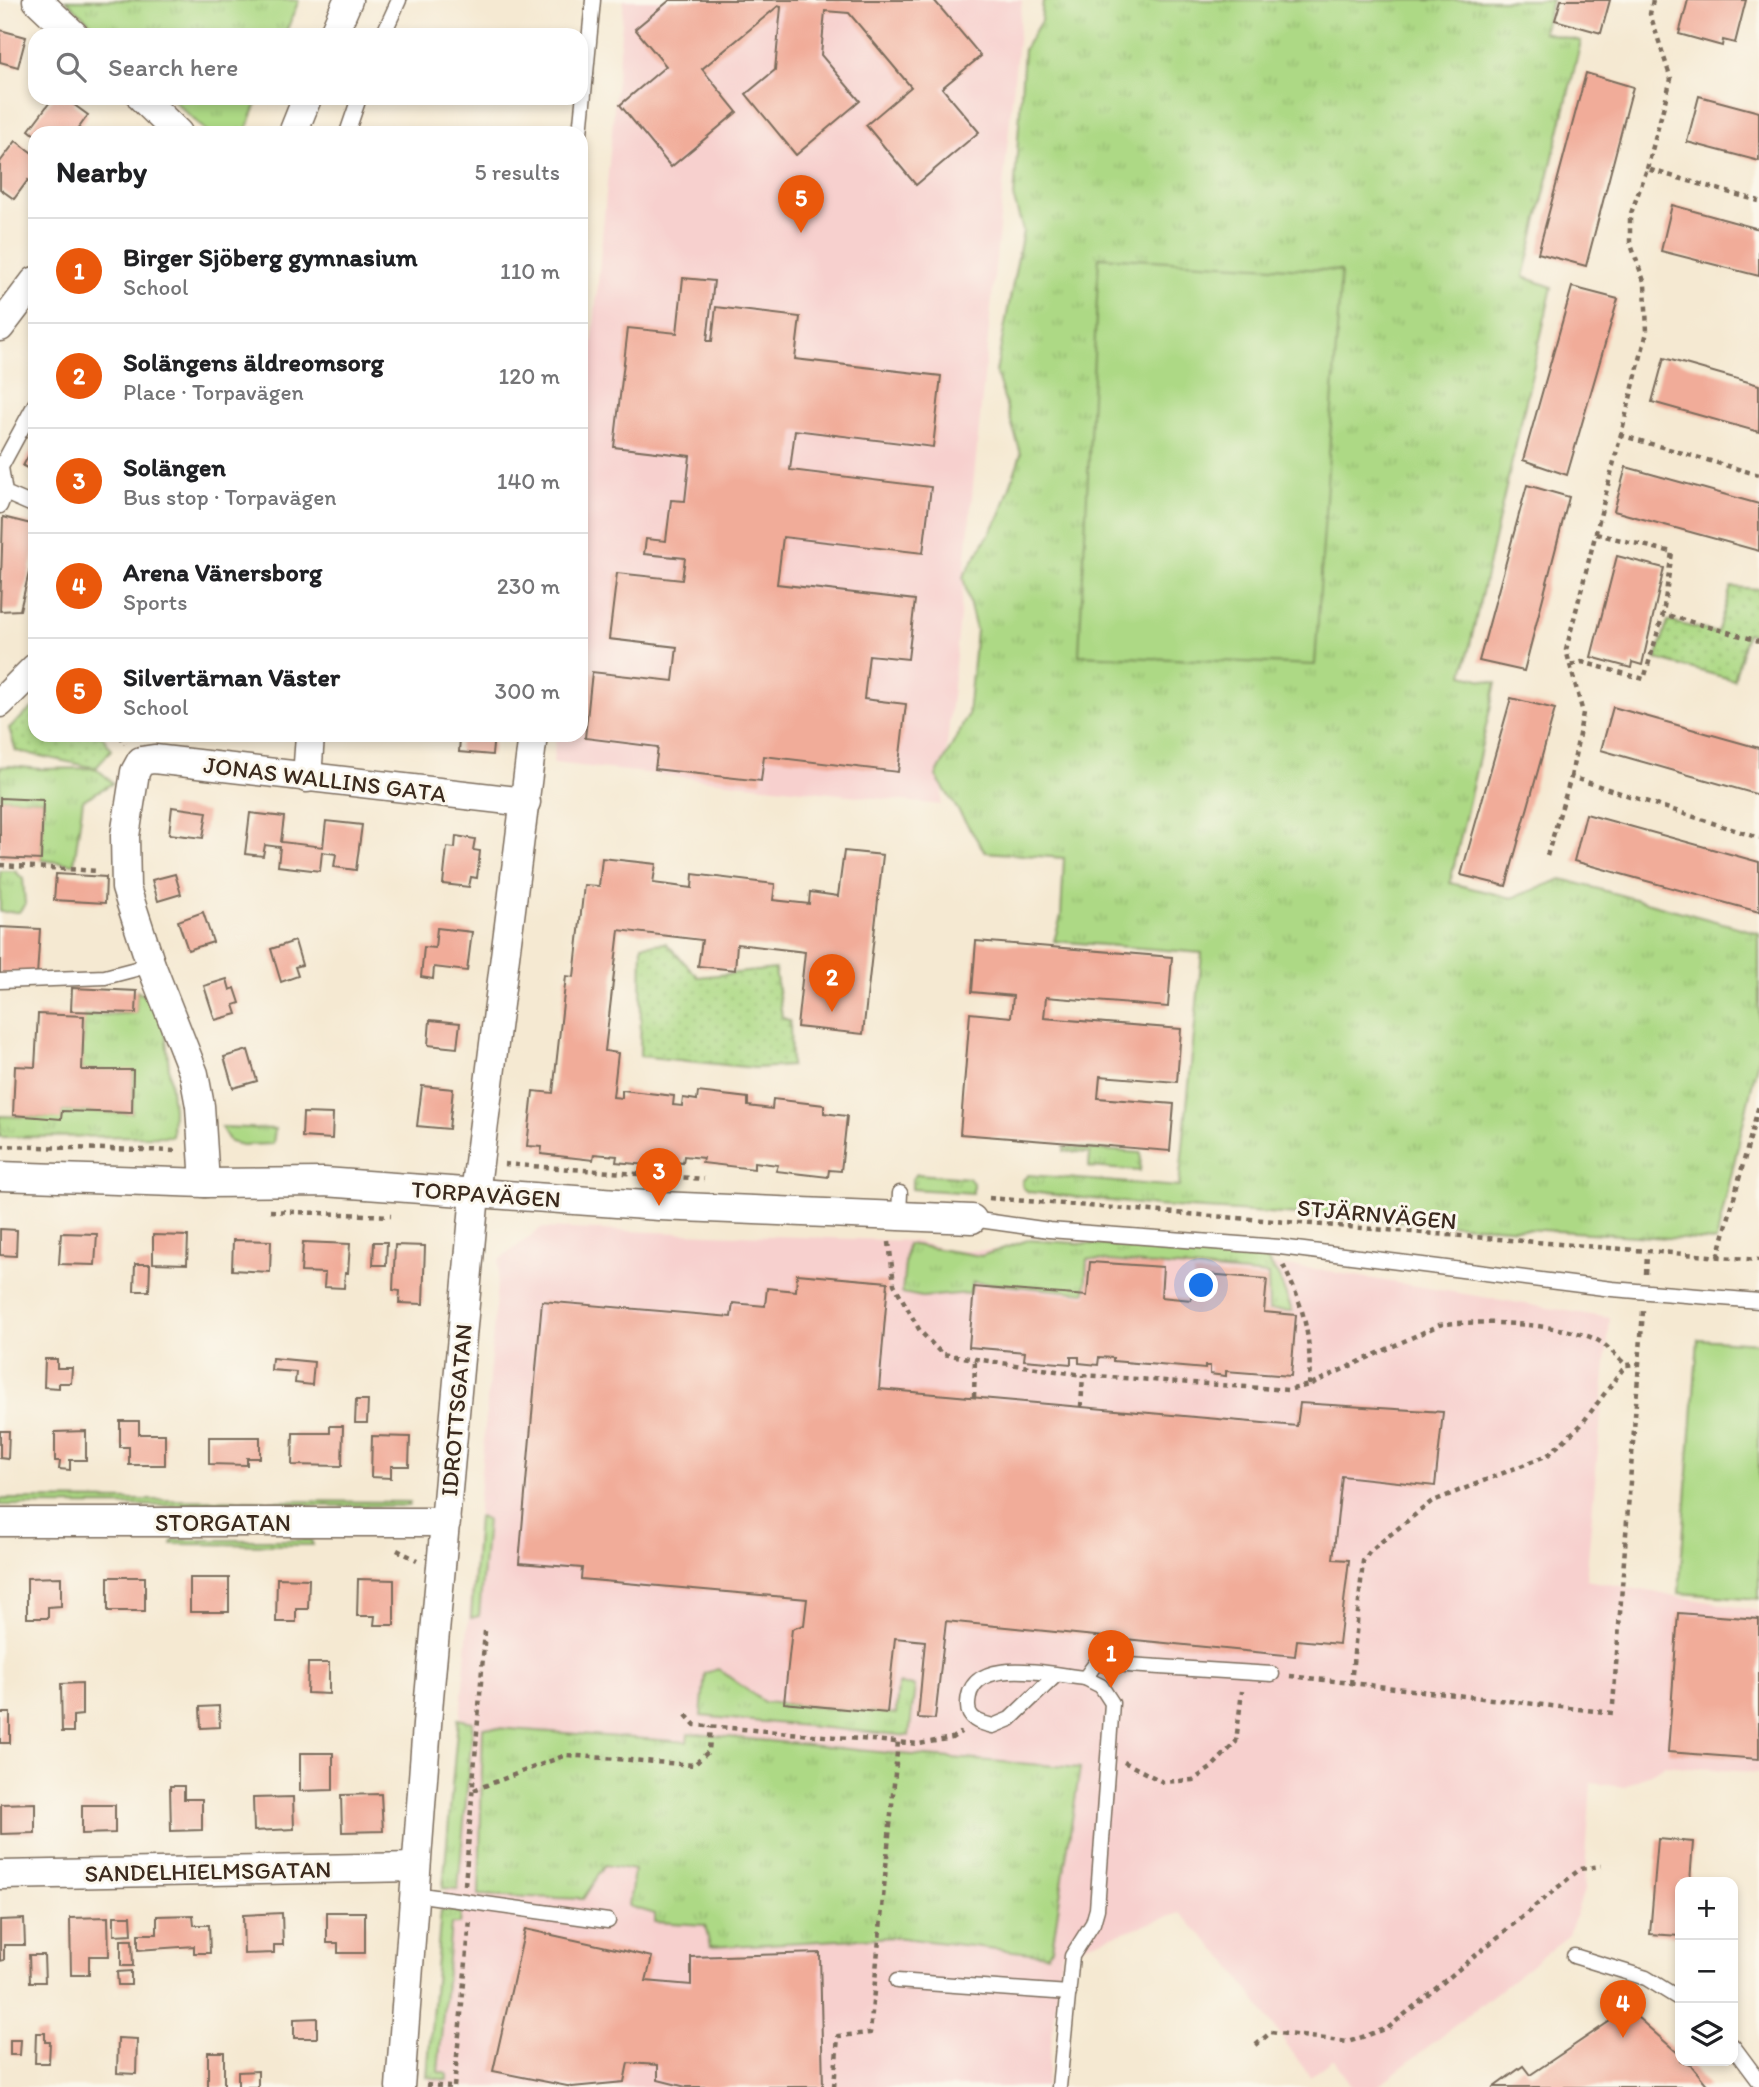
<!DOCTYPE html>
<html lang="en">
<head>
<meta charset="utf-8">
<style>
  body { margin:0; font-family:Itim,sans-serif; background:#f6f6f6; color:#202124 }
  .controls { position:absolute; right:21px; bottom:21px; display:grid; overflow:hidden; border-radius:14px; box-shadow:0 4px 10px #0003 }
  .controls button { width:63px; height:63px; display:grid; place-items:center; padding:0; border:0; border-bottom:2px solid #e0e0e0; background:#fff; color:#202124; font:35px sans-serif }
  .you { position:absolute; left:1202px; top:1286px; width:24px; height:24px; margin:-18px; border:5px solid #fff; border-radius:50%; background:#1a73e8; box-shadow:0 0 0 10px #1a73e833 }
  .badge { display:grid; place-items:center; width:46px; height:46px; border-radius:50%; background:#ea580c; color:#fff; font-size:23px; font-weight:700 }
  .pin { position:absolute; translate:-50% -58px; filter:drop-shadow(0 2px 4px #0008) }
  .pin::after { content:''; position:absolute; top:37px; width:24px; height:21px; background:inherit; clip-path:polygon(0 0,100% 0,50% 100%) }
  .list { margin:0; padding:0; list-style:none }
  h2 { display:flex; justify-content:space-between; align-items:center; height:91px; margin:0; padding:0 28px; font-size:30px }
  h2 small { font-size:23px; font-weight:400; color:#757577 }
  .list li { display:grid; grid-template-columns:46px 1fr auto; gap:21px; align-items:center; box-sizing:border-box; height:105px; padding:0 28px; border-top:2px solid #e0e0e0 }
  .list b { display:block; font-size:26px; white-space:nowrap }
  .list p { margin:0; font-size:23px; white-space:nowrap; color:#757577 }
  .list em { font-size:23px; font-style:normal; color:#757577 }
  .icon { flex:none; width:38px; height:38px; fill:none; stroke:currentColor; stroke-width:2; stroke-linecap:round; stroke-linejoin:round }
  .map { position:relative; flex:none; width:1759px; height:2087px; overflow:hidden }
  .search { position:absolute; background:#fff; box-shadow:0 4px 10px #0003; left:28px; top:28px; width:560px; height:77px; display:flex; align-items:center; gap:18px; box-sizing:border-box; padding:0 24px; border-radius:21px; color:#757577; font-size:26px }
  .panel { position:absolute; background:#fff; box-shadow:0 4px 10px #0003; left:28px; top:126px; width:560px; height:616px; border-radius:21px }
  .map>svg:first-child { display:block }
</style>
</head>
<body>
<div class="map">
<svg width="1759" height="2087" viewBox="0 0 1759 2087">
  <defs>
    <pattern id="grass-tufts" width="24" height="20" patternUnits="userSpaceOnUse" patternTransform="scale(1.75)"><rect width="24" height="20" fill="#add985"/><path d="M3 7l-1-3M5 7V3M7 7l1-3M15 17l-1-3M17 17v-4M19 17l1-3" fill="none" stroke="#96ba72"/></pattern>
    <pattern id="park-dots" width="8" height="8" patternUnits="userSpaceOnUse" patternTransform="scale(1.75)"><rect width="8" height="8" fill="#add985"/><path d="M2 2h.1M6 6h.1" fill="none" stroke="#96ba72" stroke-width="1.8" stroke-linecap="round"/></pattern>
  </defs>
  <rect width="100%" height="100%" fill="#fbf7ec"/>
  <filter id="ink" filterUnits="userSpaceOnUse"><feTurbulence type="fractalNoise" baseFrequency=".0143" numOctaves="2"/><feDisplacementMap in="SourceGraphic" scale="14" xChannelSelector="R" yChannelSelector="G"/><feConvolveMatrix kernelMatrix="1 2 1 2 8 2 1 2 1" color-interpolation-filters="sRGB"/></filter>
  <filter id="wash" filterUnits="userSpaceOnUse"><feTurbulence type="fractalNoise" baseFrequency=".00686" numOctaves="4" result="noise"/><feDisplacementMap in="SourceGraphic" scale="28" xChannelSelector="R" yChannelSelector="G"/><feGaussianBlur stdDeviation="1.57" result="paint"/><feColorMatrix in="noise" values="0 0 0 0 0 0 0 0 0 0 0 0 0 0 0 0 0 1.4 0 .05"/><feComposite in="paint" operator="in"/></filter>
  <g filter="url(#wash)">
    <rect width="100%" height="100%" fill="#f5e9d2"/>
    <g fill="#f7d0ce">
      <path d="M624,0h398l-81,805 -388,-42 3,-28h25v-269z"/>
      <path d="M541,1228l373,13 40,10 109,-3 244,20 303,50 -24,262 173,31v162l-94,-8 -40,22 -34,-4 -7,107 -15,45 -192,152h-26l-17,-28 -24,18 -82,-115 -48,-49 -118,40 -16,134h-617l70,-827z"/>
    </g>
    <g fill="url(#grass-tufts)" stroke="#748252" stroke-width="2">
      <path d="M66,0h233l-14,35h-182z"/>
      <path d="M1043,0h509l-9,32 38,9 -57,236 28,10 -89,388 33,8 -46,200 62,15 50,-19 197,54v122l-43,186 -559,-35 -128,-14 -6,-4 -1,-7 6,-6 151,12 23,-234 -148,-12 7,-25 3,-58 -79,-6 -49,-76 32,-61 8,-85 -13,-53 37,-61 21,-62 -25,-82 27,-141 -9,-32 10,-150 17,-28z"/>
      <path d="M171,98h88l-14,35h-37z"/>
      <path d="M9,766l32,3 55,-1 17,15 -30,17 -9,64 -33,-4 2,-60 -43,-2v-31z"/>
      <path d="M0,871h15l8,8 2,25 -6,8h-19z"/>
      <path d="M137,991l26,17 10,101 -1,27 -172,1v-21l61,2 1,-7 70,2 1,-42 -51,-1 2,-54 52,-3z"/>
      <path d="M221,1127l54,2 -2,15 -31,1 -12,-3z"/>
      <path d="M1064,1147l77,6 -1,18 -51,-4 1,-14 -26,-2z"/>
      <path d="M917,1174l52,4 4,5v10l-61,-4v-10z"/>
      <path d="M1028,1240l235,15 15,20 14,36 -23,-1 -1,-35 -181,-16 -2,34 -112,-11 -3,11 -48,4 -20,-4 5,-49 74,12z"/>
      <path d="M0,1499l410,3 -1,4 -409,-1z"/>
      <path d="M478,1517l9,3 -8,96 -8,2z"/>
      <path d="M173,1540h138l2,5 -141,-1z"/>
      <path d="M718,1669l46,33 132,12 2,-30 17,2 -6,50 -208,-20 4,-43z"/>
      <path d="M458,1719l15,3 -15,167 -15,-1z"/>
      <path d="M483,1727l204,15 1,-9 200,20 192,15 -28,181 -5,6 -153,-18 -184,10 -5,-22 -50,-3v-8l-26,-8 5,-36 -29,-5 -22,34 -104,-4z"/>
      <path d="M441,1910l20,2 -1,12h-9l-13,148 9,2v6l-20,-3z"/>
    </g>
    <g fill="url(#park-dots)" stroke="#748252" stroke-width="2">
      <path d="M1731,587l28,2v47l-12,-3 -13,47 -78,-21 12,-38 49,12z"/>
      <path d="M35,706v29h67l9,15 -15,18 -80,-17 -7,-23z"/>
      <path d="M666,943l32,34 77,-8 7,48 8,4 1,45 -36,2 -115,-12 2,-111z"/>
    </g>
    <g fill="#add985" stroke="#748252" stroke-width="2">
      <path d="M1099,257l242,14 -26,394 -236,-10z"/>
      <path d="M1698,1339l61,4v256l-80,-6z"/>
    </g>
    <g id="blocks">
      <g fill="#f1ac99">
        <path d="M670,0h264l47,56 -39,32 37,44 -63,53 -50,-60 45,-38 -62,-74 -24,-2 -4,44 39,46 -64,54 -50,-61 29,-24 6,-63 -3,-1 -76,63 35,43 -66,55 -51,-62 46,-39 -31,-37z"/>
        <path d="M1561,0h49l-9,33 -46,-13z"/>
        <path d="M1688,0h58l-11,43 -12,-3 -1,6 -43,-12z"/>
        <path d="M0,30l26,7 -8,30 -18,-5z"/>
        <path d="M1586,73l47,14 -47,179 -48,-13z"/>
        <path d="M1699,96l60,16v49l-72,-19z"/>
        <path d="M53,98h24l-4,6 15,11 -13,18 -40,2 -6,-5z"/>
        <path d="M16,141l19,14v24l-3,4 -4,-3 -14,19 -14,-10v-27z"/>
        <path d="M1672,205l87,24v47l-98,-25z"/>
        <path d="M683,278l31,3 -7,60h5l4,-34 84,10 -5,42 146,17 -8,71 -138,-17 -5,40 141,17 -8,66 -140,-16 -6,47 138,16 -7,59 -39,-4 -5,44 42,5 -8,68 -134,-16 -3,25 -106,-12 3,-22 -73,-9 7,-66 81,9 4,-34 -68,-8 8,-66 65,7 3,-22 -41,-4 2,-15 20,2 5,-41 14,1 5,-45 -76,-9 14,-119 49,5z"/>
        <path d="M1572,287l46,12 -51,176 -44,-15z"/>
        <path d="M1664,358l95,27v47l-107,-30z"/>
        <path d="M35,443v29l-12,-6z"/>
        <path d="M1626,467l133,37v47l-145,-40z"/>
        <path d="M1527,485l42,12 -45,174 -45,-10z"/>
        <path d="M3,517l32,8v23l-15,62 -20,1z"/>
        <path d="M1617,556l47,12 -22,97 -10,-3 -1,6 -40,-11z"/>
        <path d="M1511,698l44,11 -49,177 -45,-11z"/>
        <path d="M1613,707l146,41v47l-158,-45z"/>
        <path d="M443,735h51l-2,20 -33,-3 1,-14z"/>
        <path d="M0,798l43,2 -2,60 -41,-2z"/>
        <path d="M172,807l35,5 -4,26 -34,-4z"/>
        <path d="M250,813l34,4 -3,25 42,5 3,-26 36,4 -6,45 -22,-3 2,-13 -14,-2 -2,19 -42,-5 2,-19 -15,-2 -2,11 -18,-2z"/>
        <path d="M1586,814l173,48v50l-185,-51z"/>
        <path d="M456,836l19,3 -2,11 7,1 -3,27 -6,-1 -2,10 -26,-3 4,-37 8,1z"/>
        <path d="M844,851l39,4 -20,179 -66,-7 8,-75 -68,-8 -2,26 -37,-4 4,-26 -83,-10 -14,121 13,2 -5,44 9,1v-8l52,6 -1,9 9,1 1,-8 14,2 1,-8 50,6v8l24,3 1,-10 51,6v8l23,3 -6,55 -12,-1 -1,7 -52,-6 2,-6 -24,-3v7l-52,-6 1,-5 -19,-2 -1,7 -14,-2 -1,6 -52,-5 1,-6 -23,-2 -1,6 -52,-6 1,-7 -15,-1 6,-55 20,2 13,-117 8,1 10,-92 15,1 3,-28 54,6 -3,19 39,5 1,-14 82,10 -2,16 36,4 1,-12 28,4z"/>
        <path d="M56,874l50,3 -1,26 -51,-3z"/>
        <path d="M175,874l6,20 -23,7 -6,-21z"/>
        <path d="M203,912l10,30 -25,8 -10,-29z"/>
        <path d="M0,927l40,2 -3,47 -37,-2z"/>
        <path d="M437,928l35,4 -5,39 -33,-4 -1,12 -12,-2 3,-30 11,1z"/>
        <path d="M295,941l7,24 -7,2 3,9 -17,6 -10,-33z"/>
        <path d="M976,941l196,16 -4,50 -122,-10 -2,21 137,11 -4,53 -77,-6 -2,22 76,6 -4,47 -210,-17 10,-121 41,4 2,-21 -41,-4z"/>
        <path d="M227,979l3,11 5,-2 5,15 -6,2 3,9 -22,6 -11,-34z"/>
        <path d="M72,988l65,3 -1,22 -65,-2z"/>
        <path d="M38,1014l46,2 -2,54h51l-1,43 -70,-2 -1,8 -48,-4 2,-49 20,1z"/>
        <path d="M430,1020l30,3 -3,25 -29,-3z"/>
        <path d="M248,1050l9,31 -24,7 -9,-31z"/>
        <path d="M422,1086l31,3 -4,40 -32,-3z"/>
        <path d="M303,1113l30,1 -1,25 -30,-2z"/>
        <path d="M0,1229l17,1 -1,26 -16,-1z"/>
        <path d="M61,1233l36,1 -2,31 -36,-1z"/>
        <path d="M153,1235l35,1 -1,28 -34,-1z"/>
        <path d="M233,1240l38,1 -1,31 -38,-2z"/>
        <path d="M303,1242l47,2 -2,29h-3l-1,15 -20,-1 1,-14 -24,-1z"/>
        <path d="M374,1242h13l-1,23h-13z"/>
        <path d="M395,1245l30,1 -2,58 -24,-1 1,-12 -7,-1z"/>
        <path d="M1090,1262l73,5 -2,30 30,3 3,-27 73,6 -3,33 32,3 -5,61 -65,-5v5l-16,-2v-8h-5v3l-92,-8v-3l-14,-1 -1,8 -19,-2v-6h-8v7l-47,-4 1,-8 -56,-5 5,-60 113,9z"/>
        <path d="M135,1264h15l-1,27h-15z"/>
        <path d="M797,1274l91,8 -9,107 418,37 3,-23 143,9 -8,74 -93,-10 -9,83 16,1 -10,84 -42,-4 -2,16 -349,-35 -11,98 -17,-1 7,-77 -30,-3 -8,75 -103,-10 8,-74 12,-4 3,-26 -226,-20 1,-11 -63,-5 23,-262 189,16 2,-14 32,3 2,-18 29,3z"/>
        <path d="M272,1358l42,4 -2,23 -17,-2 1,-11 -25,-2z"/>
        <path d="M45,1359h12v9h15l-1,15h-12v5l-15,-1z"/>
        <path d="M356,1400h12l-1,23h-12z"/>
        <path d="M120,1421h19v13h26v31h-36v-18h-9z"/>
        <path d="M330,1426h13l-1,40 -50,-1 1,-32h37z"/>
        <path d="M0,1431h9l-1,28 -8,-1z"/>
        <path d="M86,1431v29h-16v10l-11,-1 1,-8h-5v-29z"/>
        <path d="M372,1436l38,1 -1,29h-18v12l-20,-1z"/>
        <path d="M209,1437h51v21h-13v7l-38,-1z"/>
        <path d="M61,1577v29l-13,1v11h-21v-40z"/>
        <rect x="108" y="1577" width="37" height="34"/>
        <rect x="190" y="1578" width="39" height="34"/>
        <path d="M277,1578l32,1 -1,30h-12v13h-20z"/>
        <path d="M358,1579l36,1v45h-20l1,-9h-18z"/>
        <path d="M1678,1613l81,6v140l-91,-7z"/>
        <path d="M308,1663h21v31l-22,-1z"/>
        <path d="M82,1683v32l-9,1v16h-11l-1,-48z"/>
        <path d="M219,1706l1,21 -19,1 -1,-21z"/>
        <rect x="0" y="1713" width="10" height="30"/>
        <path d="M300,1753h33v37l-33,1z"/>
        <path d="M170,1786h14v13h18v31l-31,1z"/>
        <path d="M381,1794l2,37 -41,1 -1,-37z"/>
        <path d="M293,1797l1,32 -40,2 -1,-33z"/>
        <path d="M35,1803v30l-34,1v-30z"/>
        <path d="M82,1805h33v28l-33,1z"/>
        <path d="M1658,1839l35,3 -3,40h-10v54l-30,-2z"/>
        <path d="M327,1912h38v41h-27v-10h-11z"/>
        <path d="M282,1913l1,32h-9v8l-30,1 -1,-39z"/>
        <path d="M193,1915l1,10h15l1,28h-16v-7l-56,4v-16h19v-18z"/>
        <path d="M114,1916h17l1,18 -18,1z"/>
        <path d="M108,1917l1,39h-20v19h-18l-1,-57z"/>
        <path d="M24,1919l1,26h-21v15l-4,1v-41z"/>
        <path d="M525,1929l127,28 -6,24 45,4v-28l129,-4 3,134h-137l-28,-7v-15l-30,-2 -4,19 -52,5 -79,-16z"/>
        <path d="M121,1940h11l1,26h-12z"/>
        <path d="M29,1955h15l1,27h-15z"/>
        <path d="M131,1971v14h-13l-1,-13z"/>
        <path d="M1628,2009l52,46v6l12,5 17,21h-215l29,-21 7,9z"/>
        <path d="M317,2018v20h-23v-19z"/>
        <path d="M36,2033h9v9h5l-1,21h-14z"/>
        <path d="M118,2038l19,1 -1,35 -19,-1z"/>
        <path d="M10,2040h11l-1,15h-10z"/>
        <rect x="208" y="2052" width="16" height="35"/>
        <path d="M258,2071v16h-20v-15z"/>
      </g>
    </g>
  </g>
  <g filter="url(#ink)">
    <use href="#blocks" fill-opacity="0" stroke="#7c6d5d" stroke-width="2"/>
    <g fill="none" stroke-linecap="round" stroke-linejoin="round">
      <defs>
        <g id="lane">
          <path d="M383,35l16,-35"/>
          <path d="M581,73h5l7,-73"/>
          <path d="M347,133l12,-35"/>
          <path d="M580,133l6,-60"/>
          <path d="M35,404l-34,63 4,26 30,13"/>
          <path d="M0,506l5,-13"/>
          <path d="M0,981l105,-4 46,-12"/>
          <path d="M899,1214l1,-21"/>
          <path d="M972,1219l77,11 231,17 332,42 147,12"/>
          <path d="M1056,1675l-46,44 -17,7c-12,-3 -26,-6 -25,-22 1,-51 83,-29 117,-26"/>
          <path d="M414,1894l194,27"/>
          <path d="M1574,1956l72,22 34,21"/>
          <path d="M897,1981l172,12"/>
          <path d="M1733,2046l26,35"/>
          <path d="M1059,2087l13,-131 21,-33 4,-14 15,-206 -11,-17 -16,-8 11,-15 176,11"/>
        </g>
        <g id="street">
          <path d="M37,0l37,35"/>
          <path d="M333,35l15,-35"/>
          <path d="M142,98l36,35"/>
          <path d="M293,133l14,-35"/>
          <path d="M0,327l35,-46"/>
          <path d="M0,703l35,-35"/>
          <path d="M307,778l3,-43"/>
          <path d="M0,1176l205,7 119,-1 335,24 313,13"/>
          <path d="M205,1183l-5,-77 -6,-32 -43,-109 -25,-77 -1,-52 10,-64 6,-11 13,-2 372,43"/>
          <path d="M0,1522h446"/>
          <path d="M0,1875l416,-8"/>
          <path d="M400,2087l29,-389 46,-504 58,-459"/>
        </g>
      </defs>
      <use href="#lane" stroke="#7c6d5d" stroke-width="17"/>
      <use href="#street" stroke="#7c6d5d" stroke-width="31"/>
      <g stroke="#7c6d5d" stroke-width="4.5" stroke-dasharray="5 5" stroke-linecap="butt">
        <path d="M1647,169l24,-90 -21,-65 3,-14"/>
        <path d="M1620,435l139,40"/>
        <path d="M1596,534l76,18 -9,62"/>
        <path d="M1571,665l11,-3 62,17 19,-65 96,27"/>
        <path d="M120,735l5,9"/>
        <path d="M1571,777l12,-64 -17,-63 81,-318 -2,-48 -15,-42v-26l17,-47 112,32"/>
        <path d="M1547,856l24,-79 188,61"/>
        <path d="M0,865l99,6"/>
        <path d="M0,1146l178,5"/>
        <path d="M504,1164l200,15"/>
        <path d="M989,1198l770,62"/>
        <path d="M270,1211l121,5"/>
        <path d="M889,1242l5,42 26,47 22,23 141,21 205,15 21,-5 130,-60c35,-6 127,-1 158,15 10,5 20,17 29,25"/>
        <path d="M1718,1257l41,-152"/>
        <path d="M1283,1265c21,42 29,72 26,120"/>
        <path d="M1646,1274l1,-20"/>
        <path d="M974,1397l1,-39"/>
        <path d="M1081,1407l2,-32"/>
        <path d="M397,1550l20,10"/>
        <path d="M1290,1676l323,37"/>
        <path d="M1351,1684l12,-123 8,-11 60,-48 117,-47 33,-30 45,-60 13,-1"/>
        <path d="M1613,1705l30,-394"/>
        <path d="M686,1715l9,10 224,19 33,-6 9,-6"/>
        <path d="M1124,1762l39,20 30,-2 18,-12 25,-26 6,-51"/>
        <path d="M474,1790l92,-35 128,10 15,-14 2,-25"/>
        <path d="M465,1885l20,-254"/>
        <path d="M1256,2045l15,-13 77,10 40,-14 192,-159 21,-3"/>
        <path d="M426,2085l24,2"/>
        <path d="M454,2087l16,-167"/>
        <path d="M834,2087l4,-51 32,-3 28,-291"/>
      </g>
      <use href="#lane" stroke="#fff" stroke-width="14"/>
      <use href="#street" stroke="#fff" stroke-width="28"/>
    </g>
  </g>
  <g text-anchor="middle" dominant-baseline="central" stroke-width="6" stroke-linejoin="round" paint-order="stroke">
    <g font-size="24" fill="#3b2a1e" stroke="#fbf7ec">
      <text transform="translate(325 779) rotate(7)">JONAS WALLINS GATA</text>
      <text transform="translate(486 1194) rotate(4)">TORPAVÄGEN</text>
      <text transform="translate(1377 1214) rotate(5)">STJÄRNVÄGEN</text>
      <text transform="translate(456 1410) rotate(-85)">IDROTTSGATAN</text>
      <text x="223" y="1522">STORGATAN</text>
      <text transform="translate(208 1871) rotate(-1)">SANDELHIELMSGATAN</text>
    </g>
  </g>
</svg>
<div class="controls">
<button>+</button>
<button>−</button>
<button><svg class="icon" aria-label="layers" viewBox="0 0 24 24"><path d="M12 4l9 5-9 5-9-5zM3 14l9 5 9-5"/></svg></button>
</div>
<div class="you"></div>
<div class="pin badge" style="left:1111px;top:1688px">1</div>
<div class="pin badge" style="left:832px;top:1012px">2</div>
<div class="pin badge" style="left:659px;top:1206px">3</div>
<div class="pin badge" style="left:1623px;top:2038px">4</div>
<div class="pin badge" style="left:801px;top:233px">5</div>
<div class="search"><svg class="icon" aria-label="search" viewBox="0 0 24 24"><circle cx="10" cy="10" r="6"/><path d="M15 15l6 6"/></svg>Search here</div>
<section class="panel">
<h2>Nearby<small>5 results</small></h2>
<ul class="list">
<li><span class="badge">1</span><div><b>Birger Sjöberg gymnasium</b><p>School</p></div><em>110 m</em></li>
<li><span class="badge">2</span><div><b>Solängens äldreomsorg</b><p>Place · Torpavägen</p></div><em>120 m</em></li>
<li><span class="badge">3</span><div><b>Solängen</b><p>Bus stop · Torpavägen</p></div><em>140 m</em></li>
<li><span class="badge">4</span><div><b>Arena Vänersborg</b><p>Sports</p></div><em>230 m</em></li>
<li><span class="badge">5</span><div><b>Silvertärnan Väster</b><p>School</p></div><em>300 m</em></li>
</ul>
</section>
</div>
</body>
</html>
